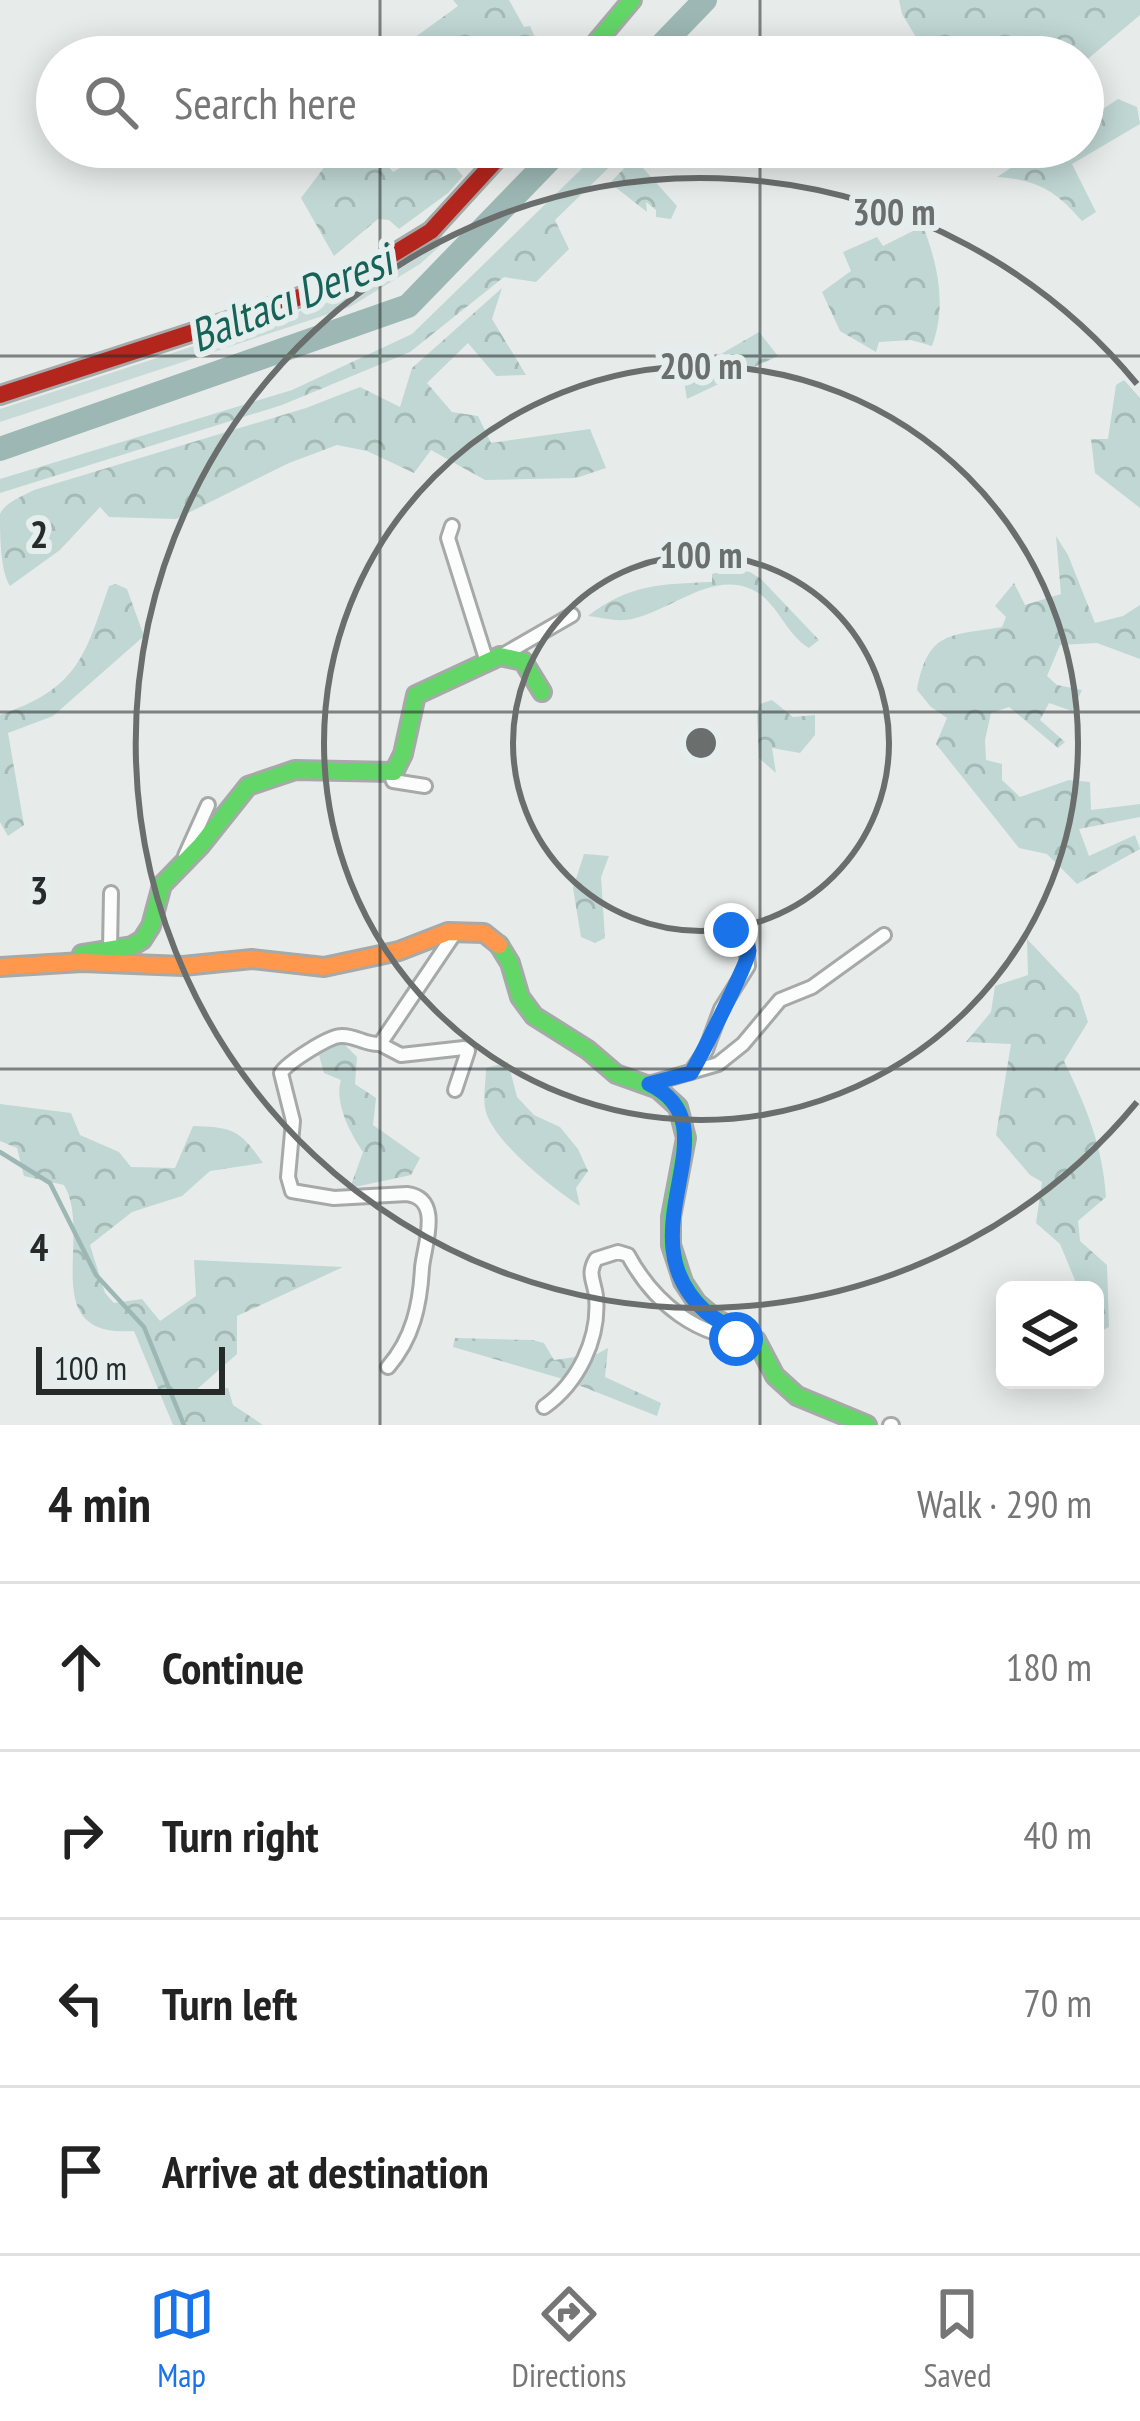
<!DOCTYPE html>
<html lang="en">
<head>
<meta charset="utf-8">
<style>
  body { margin:0; font-family:"PT Sans Narrow",sans-serif; background:#f6f6f6; color:#222 }
  .controls { position:absolute; right:36px; bottom:36px; display:grid; overflow:hidden; border-radius:18px; box-shadow:0 6px 30px #0003 }
  .controls button { width:108px; height:108px; display:grid; place-items:center; padding:0; border:0; border-bottom:3px solid #e0e0e0; background:#fff; color:#222; font:60px sans-serif }
  .scale { position:absolute; left:36px; bottom:30px; width:189px; box-sizing:border-box; padding-left:12px; border:6px solid #262a29; border-top:0; font-size:33px; line-height:42px; white-space:nowrap; color:#262a29; -webkit-text-stroke:9px #e5eeec; paint-order:stroke }
  .stop { position:absolute; width:36px; height:36px; margin:-27px; border:9px solid #1a73e8; border-radius:50%; background:#fff }
  .stop.end { background:#1a73e8; border-color:#fff; box-shadow:0 3px 12px #0008 }
  .list { margin:0; padding:0; list-style:none }
  h2 { display:flex; justify-content:space-between; align-items:center; height:156px; margin:0; padding:0 48px; font-size:51px }
  h2 small { font-size:39px; font-weight:400; color:#767676 }
  .list li { display:grid; grid-template-columns:78px 1fr auto; gap:36px; align-items:center; box-sizing:border-box; height:168px; padding:0 48px; border-top:3px solid #e0e0e0 }
  .list b { display:block; font-size:45px; white-space:nowrap }
  .list em { font-size:39px; font-style:normal; color:#767676 }
  .icon { flex:none; width:66px; height:66px; fill:none; stroke:currentColor; stroke-width:2; stroke-linecap:round; stroke-linejoin:round }
  .map { position:relative; flex:none; width:1140px; height:1425px; overflow:hidden }
  .search { position:absolute; background:#fff; box-shadow:0 6px 30px #0003; left:36px; right:36px; top:36px; height:132px; display:flex; align-items:center; gap:30px; box-sizing:border-box; padding:0 42px; border-radius:66px; color:#767676; font-size:45px }
  .sheet { height:828px; background:#fff }
  nav { display:flex; justify-content:space-around; align-items:center; box-sizing:border-box; height:168px; border-top:3px solid #e0e0e0; background:#fff; font-size:33px; color:#767676 }
  nav a { display:grid; justify-items:center; gap:6px }
  nav .on { color:#1a73e8 }
  .map>svg:first-child { display:block }
</style>
</head>
<body>
<div class="map">
<svg width="1140" height="1425" viewBox="0 0 1140 1425">
  <defs>
    <pattern id="forest-crowns" width="20" height="18" patternUnits="userSpaceOnUse" patternTransform="scale(3)"><rect width="20" height="18" fill="#c0d7d3"/><path d="M2 6a3 3 0 1 1 6 0M12 15a3 3 0 1 1 6 0" fill="none" stroke="#a5b9b5"/></pattern>
  </defs>
  <rect width="100%" height="100%" fill="#e7eceb"/>
  <path fill="#c8dad7" d="M443,235l-3,11 -20,18 -70,43 -350,115v-13l347,-113z"/>
  <g fill="url(#forest-crowns)">
    <path d="M453,0h56l15,27 6,-1 14,31h-41l-13,-17 -24,17h-37l-15,-19 44,-32z"/>
    <path d="M899,0h241v15l-57,48v-6h-30l-7,-16 -11,-4 -30,20h-77l-26,-43z"/>
    <path d="M1118,99l19,8 3,17 -68,40 24,48 -14,9c-27,-31 -44,-41 -85,-44l46,-30h40v-25z"/>
    <path d="M350,147h21l22,25 44,-25 26,29 -15,17 -49,36 -10,-9 -11,-1 -44,37 -33,-58 34,-45z"/>
    <path d="M604,147h26l-75,73 14,29 -33,33 -32,-5 -94,75 -128,53 -282,88v-14l292,-89 120,-56z"/>
    <path d="M634,158l43,48 -6,13 -15,-2v-7l-10,-8 1,10 -37,-29z"/>
    <path d="M923,226c15,39 24,80 9,120l-21,-6 -32,2 -3,10 -36,-21 -18,-39 29,-21 -8,-19 34,-15 6,9z"/>
    <path d="M502,288l-10,31 34,56 -30,1 -28,-33 -41,40 25,29 26,4 13,27 99,-14 16,39 -30,10 -91,2 -54,-30 -17,23 -47,-22 -30,-6 -48,18 -113,56 -67,-2 -9,-10 -40,43 -50,36c-10,-15 -10,-54 -10,-72 5,-12 23,-18 34,-24l272,-82 54,-21 40,20 12,-39z"/>
    <path d="M759,332l19,24 -91,43 -4,-23z"/>
    <path d="M1124,380l16,18v110l-45,-35 -4,-34h17l8,-54z"/>
    <path d="M1056,536l12,19 27,68 28,-7 17,-11v54l-43,-16 -37,2 -13,31 10,9 25,5 -10,21 -23,-8 -9,17 25,22 -7,6 -49,-41 -18,6 -6,27 1,20 16,4v16l18,17 49,-17 21,2 1,28 49,-6v13l-61,12 10,27 46,-21 5,14 -63,35 -30,-30 -28,-6 -83,-104 11,-26 -16,-11 -14,-17c11,-60 33,-54 85,-63l4,-10 -11,-11 19,-23 11,22 36,-11z"/>
    <path d="M732,569l18,3 11,7 58,61 -10,8c-25,-15 -31,-47 -58,-59 -42,-19 -86,27 -126,31 -11,1 -26,-3 -37,-4 41,-32 74,-32 124,-34v-8z"/>
    <path d="M116,584l11,5 17,47 -91,80 -45,17 16,92 -16,11 -8,-14v-107c78,-27 84,-57 109,-129z"/>
    <path d="M772,700l21,17 22,-2v20l-15,18 -28,-5 4,25 -17,-15 -2,-42 3,-12z"/>
    <path d="M584,854l25,2 -8,21 4,61 -10,5 -14,-6 -8,-49z"/>
    <path d="M1027,939l52,55 9,28 -24,39c22,45 39,86 42,136l-28,24 2,20 27,24 2,62 -11,6 -3,-5v-38h-16l-19,-46 -24,-21 6,-41 -12,-7 -34,-40 15,-91 -45,-2 25,-30 4,-26 33,-11z"/>
    <path d="M341,1041l16,16 -2,27 21,14 -3,27 47,33 -9,17 -61,13 13,-36c-13,-19 -29,-50 -22,-72l-17,-7 -5,-18z"/>
    <path d="M508,1062l9,35 17,18 26,12 18,22 10,22 -12,17 4,18c-27,-17 -90,-67 -95,-98 -2,-12 1,-27 1,-40z"/>
    <path d="M0,1104l71,9 9,22 39,17 12,15 44,1 18,-42c40,1 47,4 70,37l-53,8 -28,25 -50,16 -42,33 15,48 9,10 28,-4 18,22 36,-25 -2,-36 149,7 -106,49v38l-42,37 33,-3 5,17 30,20h-90l-39,-94c-100,7 -40,-96 -70,-146l-40,-9 -7,-28 -17,-7z"/>
    <path d="M455,1338l77,2 12,3 10,17 43,-6 11,-6 -3,29 56,26 -4,13 -94,-37 -110,-32z"/>
  </g>
  <g fill="none" stroke-linecap="round" stroke-linejoin="round">
    <path stroke="#9db8b4" stroke-width="4.5" d="M0,1152l50,31 46,92 48,52 40,98"/>
    <g stroke="#9db8b4" stroke-width="24">
      <path d="M650,57l55,-57"/>
      <path d="M0,449l408,-143 154,-159"/>
    </g>
    <defs>
      <g id="street">
        <path d="M452,526l-4,12 39,124"/>
        <path d="M501,656l71,-41"/>
        <path d="M390,773l3,8 32,5"/>
        <path d="M185,856l23,-51"/>
        <path d="M110,950l1,-57"/>
        <path d="M380,1044l21,11 63,-7 4,3 -13,39"/>
        <path d="M691,1072l15,-22 15,-41 27,-43 -2,-25 -15,-11"/>
        <path d="M649,1084l69,-20 25,-20 37,-44 32,-13 72,-52"/>
        <path d="M388,1367c25,-29 32,-62 34,-99 2,-23 21,-69 -15,-74l-73,4 -42,-7 -4,-14 5,-56 -12,-48c6,-10 48,-37 60,-37 14,-1 24,9 39,8l75,-111"/>
        <path d="M544,1407c34,-24 56,-68 52,-111 -2,-16 -9,-22 0,-37l22,-7 10,3c26,48 70,84 126,84"/>
        <path d="M890,1425h2"/>
      </g>
      <g id="fast">
        <path d="M584,57l48,-57"/>
        <path d="M499,945l11,18 10,34 14,19 54,34 28,24 42,15 20,18 8,31 -15,79v28l12,37 14,21 19,16 40,21 19,36 22,20 70,29"/>
        <path d="M82,954l50,-8 10,-6 9,-14 11,-41 39,-40 47,-59 47,-16 99,2 9,-18 13,-59 84,-39 23,5 19,31"/>
      </g>
      <path id="slow" d="M0,967l82,-5 101,4 69,-7 72,8 75,-16 49,-19 36,1 15,12"/>
      <path id="jam" d="M0,395l292,-95 77,-31 62,-38 77,-84"/>
    </defs>
    <use href="#street" stroke="#a6a9a8" stroke-width="18"/>
    <use href="#fast" stroke="#a6a9a8" stroke-width="22"/>
    <use href="#slow" stroke="#a6a9a8" stroke-width="22"/>
    <use href="#jam" stroke="#a6a9a8" stroke-width="22"/>
    <use href="#street" stroke="#fbfcfc" stroke-width="12"/>
    <use href="#fast" stroke="#63d668" stroke-width="16"/>
    <use href="#slow" stroke="#ff974d" stroke-width="16"/>
    <use href="#jam" stroke="#b3261e" stroke-width="16"/>
  </g>
  <g fill="none" stroke-linecap="round" stroke-linejoin="round">
    <path stroke="#1a73e8" stroke-width="15" d="M731,930c9,5 17,10 18,21 1,8 -50,109 -58,122l-42,11c90,43 -30,150 57,228 14,12 33,19 49,28l-19,-1"/>
  </g>
  <path fill="none" stroke="#262a29" stroke-width="3" stroke-opacity="0.55" d="M380,0v57M760,0v57M380,147v1278M760,147v1278M0,356h1140M0,712h1140M0,1069h1140"/>
  <g fill="none" stroke="#6a6e6d" stroke-width="6">
    <circle cx="701" cy="743" r="188"/>
    <circle cx="701" cy="743" r="377"/>
    <path d="M1137 1102A565 565 0 1 1 1137 384"/>
  </g>
  <g text-anchor="middle" dominant-baseline="central" stroke-width="12" stroke-linejoin="round" paint-order="stroke">
    <g font-size="45" font-style="italic" fill="#166259" stroke="#e5eeec">
      <text transform="translate(290 297) rotate(-22)">Baltacı Deresi</text>
    </g>
  </g>
  <g font-size="39" text-anchor="middle" font-weight="bold" fill="#262a29" stroke="#e5eeec" stroke-width="12" stroke-linejoin="round" paint-order="stroke">
    <text x="39" y="548">2</text>
    <text x="39" y="904">3</text>
    <text x="39" y="1261">4</text>
  </g>
  <circle cx="701" cy="743" r="18" fill="#6a6e6d" stroke="#e5eeec" stroke-width="6"/>
  <g font-size="36" text-anchor="middle" font-weight="bold" fill="#6a6e6d" stroke="#e5eeec" stroke-width="12" stroke-linejoin="round" paint-order="stroke">
    <text x="894" y="225">300 m</text>
    <text x="701" y="379">200 m</text>
    <text x="701" y="568">100 m</text>
  </g>
</svg>
<div class="controls">
<button><svg class="icon" aria-label="layers" viewBox="0 0 24 24"><path d="M12 4l9 5-9 5-9-5zM3 14l9 5 9-5"/></svg></button>
</div>
<div class="scale">100 m</div>
<div class="stop" style="left:736px;top:1339px"></div>
<div class="stop end" style="left:731px;top:930px"></div>
<div class="search"><svg class="icon" aria-label="search" viewBox="0 0 24 24"><circle cx="10" cy="10" r="6"/><path d="M15 15l6 6"/></svg>Search here</div>
</div>
<section class="sheet">
<h2>4 min<small>Walk · 290 m</small></h2>
<ul class="list">
<li><svg class="icon" aria-label="ahead" viewBox="0 0 24 24"><path d="M12 20V5M6 11l6-6 6 6"/></svg><div><b>Continue</b></div><em>180 m</em></li>
<li><svg class="icon" aria-label="right" viewBox="0 0 24 24"><path d="M7 20v-9h11M14 6l5 5-5 5"/></svg><div><b>Turn right</b></div><em>40 m</em></li>
<li><svg class="icon" aria-label="left" viewBox="0 0 24 24"><path d="M17 20v-9H6M10 6l-5 5 5 5"/></svg><div><b>Turn left</b></div><em>70 m</em></li>
<li><svg class="icon" aria-label="arrive" viewBox="0 0 24 24"><path d="M6 21V4h12l-3 4 3 4H6"/></svg><div><b>Arrive at destination</b></div></li>
</ul>
</section>
<nav>
<a class="on"><svg class="icon" aria-label="map" viewBox="0 0 24 24"><path d="M3 6l6-2 6 2 6-2v14l-6 2-6-2-6 2zM9 4v14M15 6v14"/></svg>Map</a>
<a><svg class="icon" aria-label="directions" viewBox="0 0 24 24"><path d="M12 3l9 9-9 9-9-9zM9 14v-3h6M13 9l2 2-2 2"/></svg>Directions</a>
<a><svg class="icon" aria-label="saved" viewBox="0 0 24 24"><path d="M7 4h10v16l-5-4-5 4z"/></svg>Saved</a>
</nav>
</body>
</html>
